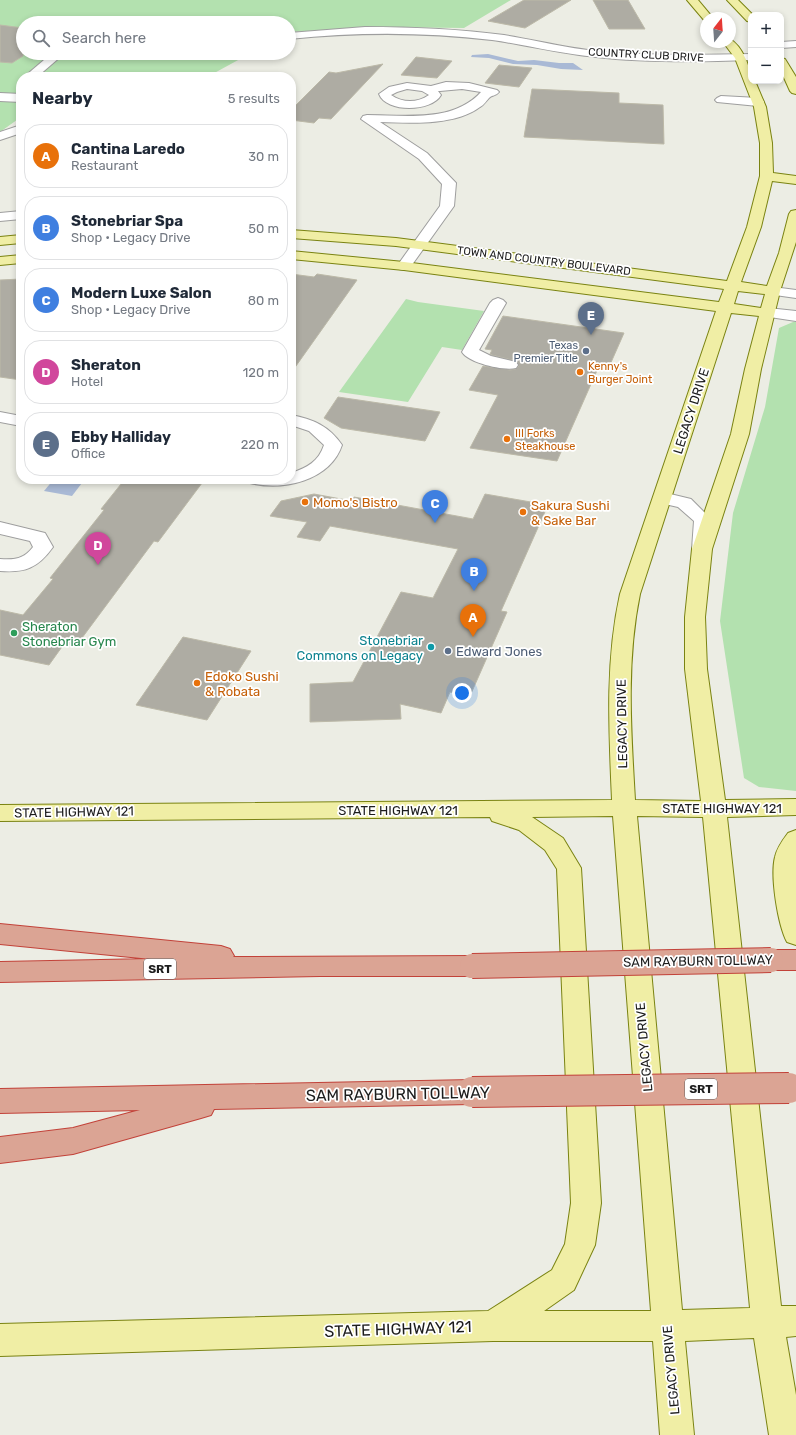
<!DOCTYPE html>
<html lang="en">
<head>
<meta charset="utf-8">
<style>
  body { margin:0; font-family:Rubik,sans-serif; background:#f2f2f3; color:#1f2937 }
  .controls { position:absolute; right:12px; top:12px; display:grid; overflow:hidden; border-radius:8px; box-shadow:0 2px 6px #0003 }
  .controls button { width:36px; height:36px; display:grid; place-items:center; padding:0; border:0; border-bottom:1px solid #e0e1e3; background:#fff; color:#1f2937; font:20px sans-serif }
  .compass { position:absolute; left:700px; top:12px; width:36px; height:36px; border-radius:50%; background:#fff; box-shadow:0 2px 6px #0003; rotate:17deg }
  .you { position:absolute; left:462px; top:693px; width:14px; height:14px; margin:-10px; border:3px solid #fff; border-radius:50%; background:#1a73e8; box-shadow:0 0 0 6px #1a73e833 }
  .badge { display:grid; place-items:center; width:26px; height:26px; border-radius:50%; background:#b15718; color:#fff; font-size:13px; font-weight:700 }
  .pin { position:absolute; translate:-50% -33px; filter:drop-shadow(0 1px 2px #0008) }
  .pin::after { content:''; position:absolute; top:21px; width:14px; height:12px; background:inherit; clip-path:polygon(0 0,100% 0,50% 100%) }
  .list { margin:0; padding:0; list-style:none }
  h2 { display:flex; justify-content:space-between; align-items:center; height:52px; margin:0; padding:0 16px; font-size:17px }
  h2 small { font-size:13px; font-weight:400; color:#747a83 }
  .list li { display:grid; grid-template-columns:26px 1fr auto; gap:12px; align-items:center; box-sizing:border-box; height:64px; margin:0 8px 8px; padding:0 8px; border:1px solid #e0e1e3; border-radius:16px }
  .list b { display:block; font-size:15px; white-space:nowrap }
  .list p { margin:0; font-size:13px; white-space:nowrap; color:#747a83 }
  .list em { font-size:13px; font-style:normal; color:#747a83 }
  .icon { flex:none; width:22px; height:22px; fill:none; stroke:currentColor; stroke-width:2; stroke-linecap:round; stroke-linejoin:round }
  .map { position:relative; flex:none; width:796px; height:1435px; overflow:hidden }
  .search { position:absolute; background:#fff; box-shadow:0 2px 6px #0003; left:16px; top:16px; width:280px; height:44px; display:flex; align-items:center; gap:10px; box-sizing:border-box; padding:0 14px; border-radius:22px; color:#747a83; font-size:15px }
  .panel { position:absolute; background:#fff; box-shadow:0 2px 6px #0003; left:16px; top:72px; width:280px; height:412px; border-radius:16px }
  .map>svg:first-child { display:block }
</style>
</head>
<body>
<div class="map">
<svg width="796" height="1435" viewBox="0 0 796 1435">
  <rect width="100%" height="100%" fill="#ecede4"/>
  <g fill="#b3e1af">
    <path d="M0,0h511l-47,28 -85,-1 -90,5v-9h-266v30h228l-44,24h-186v40l-21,15z"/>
    <path d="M406,299l12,3 66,9 -22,39 -20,-3 -34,55 -69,-10z"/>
    <path d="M793,322h3v469l-37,-4 -15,-9 -24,-157 13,-108 32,-106 14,-79z"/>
  </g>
  <g fill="#a9b9d5">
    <path d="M488,54l30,7 16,-1 25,3h14l10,7 -22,-1 -24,-4 -24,-1 -24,-6 -18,-1 1,-2z"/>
    <path d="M54,479h31l-13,17 -28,-5z"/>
  </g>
  <g fill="#aeaca3" stroke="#bcb9a8">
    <path d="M524,0h47l-46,28 -37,-7z"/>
    <path d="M593,0h35l17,29h-36z"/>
    <path d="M0,25l23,3v28l-11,7 -12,-1z"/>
    <path d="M416,57l36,4 -15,17 -36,-3z"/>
    <path d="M383,64l-52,55 -12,-1 -5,5 -23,-3v-10l38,-38 7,1z"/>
    <path d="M499,65l33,3 -13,19 -34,-4z"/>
    <path d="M532,89l87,4v10l44,2 1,39 -140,-7z"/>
    <path d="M291,274l23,3 3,-3 40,6 -66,93z"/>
    <path d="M21,279v101l-21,-3v-97z"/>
    <path d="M503,316l121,17 -15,34 -10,-1 -42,95 -87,-13 28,-53 -29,-5 14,-24 27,4 6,-1 3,-3 -3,-5 -24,-6 -2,-1 2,-4 -7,-1z"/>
    <path d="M338,397l102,15 -15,29 -84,-13 -17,-10z"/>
    <path d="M125,479h80l-47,63 -4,-1 -78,105 -12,-2 -15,21 -49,-10v-45l23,5 30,-36 -3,-1 54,-68 -3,-1z"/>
    <path d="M314,494l38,7 2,-4 119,22 12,-25 63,11 -47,106 6,1 -37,84 -20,-4 -9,21 -41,-9 1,15 -91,3v-38l43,-2 48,-90 32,6 25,-49 -128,-23 -10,15 -23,-4 10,-15 -37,-6 11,-15z"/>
    <path d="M183,637l68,14 -44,69 -71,-15z"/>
  </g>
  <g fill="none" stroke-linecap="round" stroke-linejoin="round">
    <defs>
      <g id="minor">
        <path d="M365,27c47,0 93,2 139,8 31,5 62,13 93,16 51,5 103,4 154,3v6c-51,2 -103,3 -155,-3 -35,-3 -69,-12 -104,-17 -68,-8 -135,-8 -203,-1v-6z"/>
        <path d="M796,41v6l-15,1v-6z"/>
        <path d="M56,53l5,3 -2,2 -22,19h-13l27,-23z"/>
        <path d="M446,82l23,1 28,7 2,2c-3,4 -7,3 -10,6 -3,3 -5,7 -9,9 -25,19 -70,16 -100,15l47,31 29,30 -2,23 -45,63 -5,1 -5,-1 -2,-3 43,-60 2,-22 -23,-25 -58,-40 2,-3 4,-1c38,0 86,8 114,-23l-19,-3 -22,2h-2l3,4c-9,17 -55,18 -62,-1l10,-7 18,-4 24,3zM407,89l15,2 7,4c-12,8 -26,8 -38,0l6,-3z"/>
        <path d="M0,93l21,1v8l-21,-1z"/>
        <path d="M721,96l37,2 4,1 2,3 -2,3 -4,1 -41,-4 -2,-2 2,-2z"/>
        <path d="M21,125v8l-21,7v-8z"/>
        <path d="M21,211v8l-21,2v-8z"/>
        <path d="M773,287l23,3v8l-28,-4 -2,-3 2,-3z"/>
        <path d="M498,298l5,2 3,3 -27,47 12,6 25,6 2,3 -2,3c-13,3 -47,-5 -54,-16l28,-49 3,-3z"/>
        <path d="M768,308l28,3v10l-33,-5 -3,-3 3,-3z"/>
        <path d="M0,412l21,4v10l-21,-4z"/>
        <path d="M291,415c22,4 38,11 51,30 -12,36 -59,46 -92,38l-3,-4h44v-6c16,-5 28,-12 33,-28l-15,-14 -18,-6z"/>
        <path d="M662,492l29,7 21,21v29l-3,4 -7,2 -7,-2 -3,-4 2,-28 -16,-14 -22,-5 -3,-4 3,-4z"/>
        <path d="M0,522l45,11 8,14c-15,21 -28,26 -53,24v-12c15,1 24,0 33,-12l-3,-6 -30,-7z"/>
      </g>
      <g id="major">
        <path d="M687,0h11l15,18h-7v3l-2,-1z"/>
        <path d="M727,0h11l15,15h-2v7l-4,-1z"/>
        <path d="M730,39c12,7 21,28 21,42h4l11,26 6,36 1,30 23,3v8l-24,-3 -11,46 -20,55 26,4 12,-33 10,-39 2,-3 5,-1v32l-16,49 -19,78 -12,65 -37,115 -7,68 2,52 18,131 71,-1v16l-69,2 54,489h15v30l-10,1 10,58v40h-27l-15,-97 -69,3 9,94h-34l-7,-94h-160l-493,15v-32l488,-13 64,-41 13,-26 6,-41 -14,-334 -12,-19 -26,-20 -27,-9 -2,-4 -490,4v-16l612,-5c-3,-69 -7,-138 8,-206l96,-283 -312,-41 -113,-11v-8l113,11 315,40 5,-13 -328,-43 -105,-8v-8l105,8 331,43 20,-54 13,-51v-33l-6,-36 -19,-49 -12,-16h7zM738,291l27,3 -4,14 -27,-4zM731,313l28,3 -14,53 -14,65 -39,115 -7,68v52l16,132 -66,-1c-4,-69 -9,-138 5,-206zM613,816l38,495h-107l30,-21 21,-45 6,-42 -20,-335 -18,-30 -31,-21zM637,816l66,1 47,491 -68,2z"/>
        <path d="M781,58l4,1 11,18v17l-4,-1 -2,-2 -9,-20z"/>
        <path d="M21,235v8l-21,2v-8z"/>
        <path d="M21,255v8l-21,2v-8z"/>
        <path d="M796,830v115l-9,-3c-9,-17 -17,-66 -12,-85 2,-9 7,-16 13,-24z"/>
      </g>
      <g id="highway">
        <path d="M0,924l221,22 9,3 4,7 -1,1 239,-1 9,3 4,7 -4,7 -9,3h-152l-320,6v-20l151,-3 -151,-15z"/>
        <path d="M771,950h25v20h-25l-9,-3 -4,-7 4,-7z"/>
        <path d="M472,1080l10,4 4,8 -4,8 -10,4 -258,5 -3,6 -10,3 -128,36 -73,9v-26l73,-9 67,-18 -140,3v-24z"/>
      </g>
    </defs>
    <use href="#minor" stroke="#9e9e9e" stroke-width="2"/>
    <use href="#major" stroke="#7a8312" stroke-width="2"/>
    <use href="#highway" stroke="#c24239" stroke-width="2"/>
    <use href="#minor" fill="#fff" fill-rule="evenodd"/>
    <use href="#major" fill="#f0eea5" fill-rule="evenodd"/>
    <use href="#highway" fill="#dba494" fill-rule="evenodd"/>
    <defs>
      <path id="highway-bridge-far1" d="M472,966l299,-6"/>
      <path id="highway-bridge" d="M472,1092l317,-4"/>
    </defs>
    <use href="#highway-bridge-far1" stroke="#c24239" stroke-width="26" stroke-linecap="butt"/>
    <use href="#highway-bridge" stroke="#c24239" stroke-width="32" stroke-linecap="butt"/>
    <use href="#highway-bridge-far1" stroke="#dba494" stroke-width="24"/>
    <use href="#highway-bridge" stroke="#dba494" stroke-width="30"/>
  </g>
  <g fill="#5c6f8a" stroke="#fff" stroke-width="1.5">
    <circle cx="586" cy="351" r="4"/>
    <circle cx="448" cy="651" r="4"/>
  </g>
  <g fill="#e8710a" stroke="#fff" stroke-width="1.5">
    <circle cx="580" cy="372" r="4"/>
    <circle cx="507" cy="439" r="4"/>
    <circle cx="305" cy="502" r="4"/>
    <circle cx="523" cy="512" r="4"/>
    <circle cx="197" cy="683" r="4"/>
  </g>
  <circle fill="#2e9e5b" stroke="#fff" stroke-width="1.5" cx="14" cy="633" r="4"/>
  <circle fill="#0f9aa8" stroke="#fff" stroke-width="1.5" cx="431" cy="647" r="4"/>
  <g text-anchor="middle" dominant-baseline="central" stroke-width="3.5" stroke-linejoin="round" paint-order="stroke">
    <g font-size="11" fill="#1d1d1d" stroke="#fff">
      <text transform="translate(646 55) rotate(3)">COUNTRY CLUB DRIVE</text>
      <text transform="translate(544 261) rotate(7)">TOWN AND COUNTRY BOULEVARD</text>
    </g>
    <g font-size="11" fill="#4e5e75" stroke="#fff" text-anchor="end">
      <text x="578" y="345">Texas<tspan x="578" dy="13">Premier Title</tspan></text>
    </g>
    <g font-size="11" fill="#c56008" stroke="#fff" text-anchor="start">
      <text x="588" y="366">Kenny's<tspan x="588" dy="13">Burger Joint</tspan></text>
      <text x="515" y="433">III Forks<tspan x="515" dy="13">Steakhouse</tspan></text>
    </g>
    <g fill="#fff" stroke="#616161" stroke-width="1">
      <rect x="144" y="959" width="32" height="20" rx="3"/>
      <rect x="685" y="1079" width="32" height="20" rx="3"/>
    </g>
    <g font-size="12" font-weight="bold" fill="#1d1d1d">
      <text x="160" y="969">SRT</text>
      <text x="701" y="1089">SRT</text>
    </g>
    <g font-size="13" fill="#1d1d1d" stroke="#fff">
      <text transform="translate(691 411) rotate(-72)">LEGACY DRIVE</text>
      <text transform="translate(622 724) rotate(-91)">LEGACY DRIVE</text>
      <text x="722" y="808">STATE HIGHWAY 121</text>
      <text x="398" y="810">STATE HIGHWAY 121</text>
      <text transform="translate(74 812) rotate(-1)">STATE HIGHWAY 121</text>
      <text transform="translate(698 961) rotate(-1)">SAM RAYBURN TOLLWAY</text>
      <text transform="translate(644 1047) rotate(-95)">LEGACY DRIVE</text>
      <text transform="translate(671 1370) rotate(-95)">LEGACY DRIVE</text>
    </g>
    <g font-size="13" fill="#c56008" stroke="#fff" text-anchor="start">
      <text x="313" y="502">Momo's Bistro</text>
      <text x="531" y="505">Sakura Sushi<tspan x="531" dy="15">&amp; Sake Bar</tspan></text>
      <text x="205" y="676">Edoko Sushi<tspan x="205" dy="15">&amp; Robata</tspan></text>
    </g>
    <g font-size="13" fill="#27864d" stroke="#fff" text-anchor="start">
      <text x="22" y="626">Sheraton<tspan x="22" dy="15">Stonebriar Gym</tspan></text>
    </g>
    <g font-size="13" fill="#0d838f" stroke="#fff" text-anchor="end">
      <text x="423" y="640">Stonebriar<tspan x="423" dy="15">Commons on Legacy</tspan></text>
    </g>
    <g font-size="13" fill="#4e5e75" stroke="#fff" text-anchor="start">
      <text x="456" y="651">Edward Jones</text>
    </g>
    <g font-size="16" fill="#1d1d1d" stroke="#fff">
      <text transform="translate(398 1094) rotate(-1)">SAM RAYBURN TOLLWAY</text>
      <text transform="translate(398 1329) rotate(-2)">STATE HIGHWAY 121</text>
    </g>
  </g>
</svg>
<div class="controls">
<button>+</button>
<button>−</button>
</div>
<svg class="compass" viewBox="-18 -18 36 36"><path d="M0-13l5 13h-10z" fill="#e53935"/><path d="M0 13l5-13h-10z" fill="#747a83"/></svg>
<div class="you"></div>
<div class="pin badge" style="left:473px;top:637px;background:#e8710a">A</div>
<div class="pin badge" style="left:474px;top:591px;background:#3f7fe0">B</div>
<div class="pin badge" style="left:435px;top:523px;background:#3f7fe0">C</div>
<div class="pin badge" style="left:98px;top:565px;background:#d1479c">D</div>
<div class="pin badge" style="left:591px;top:335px;background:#5c6f8a">E</div>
<div class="search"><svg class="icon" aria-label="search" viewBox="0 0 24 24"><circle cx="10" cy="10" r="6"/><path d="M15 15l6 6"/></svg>Search here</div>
<section class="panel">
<h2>Nearby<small>5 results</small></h2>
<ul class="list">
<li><span class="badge" style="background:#e8710a">A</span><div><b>Cantina Laredo</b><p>Restaurant</p></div><em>30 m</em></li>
<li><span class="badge" style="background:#3f7fe0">B</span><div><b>Stonebriar Spa</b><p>Shop · Legacy Drive</p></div><em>50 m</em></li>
<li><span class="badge" style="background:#3f7fe0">C</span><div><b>Modern Luxe Salon</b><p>Shop · Legacy Drive</p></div><em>80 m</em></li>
<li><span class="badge" style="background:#d1479c">D</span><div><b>Sheraton</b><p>Hotel</p></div><em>120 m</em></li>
<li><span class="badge" style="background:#5c6f8a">E</span><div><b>Ebby Halliday</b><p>Office</p></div><em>220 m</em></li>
</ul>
</section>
</div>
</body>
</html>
